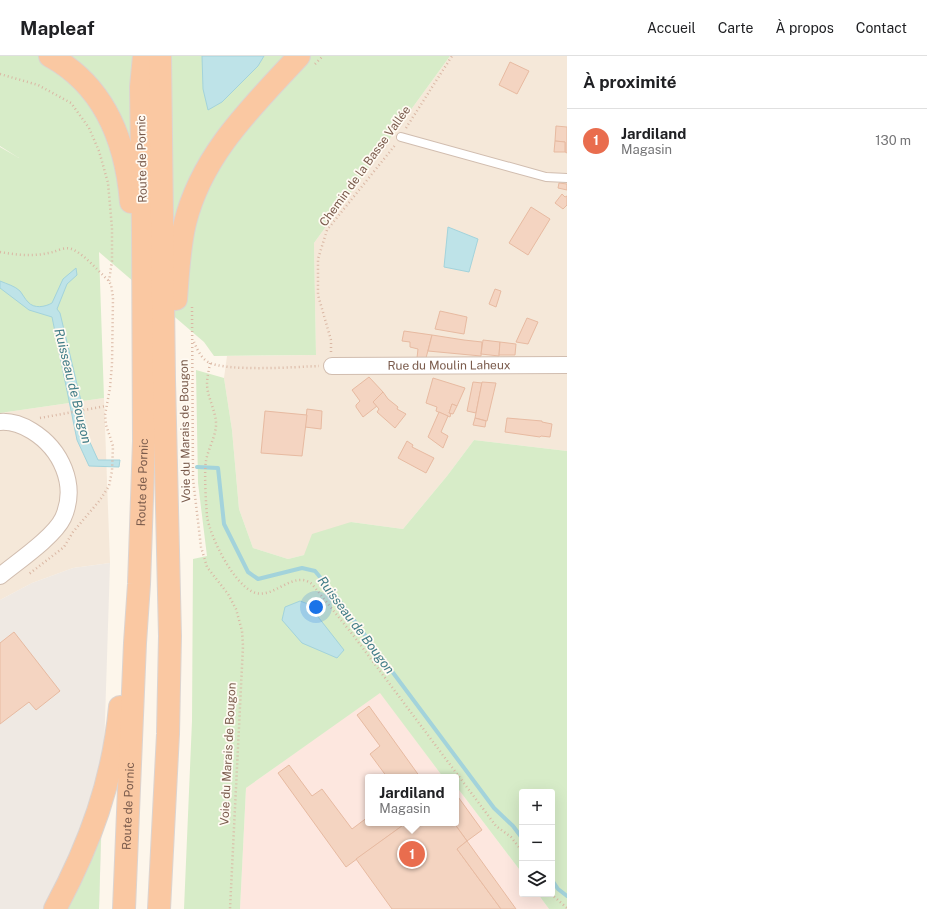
<!DOCTYPE html>
<html lang="fr">
<head>
<meta charset="utf-8">
<style>
  body { margin:0; font-family:"Public Sans",sans-serif; background:#f2f2f2; color:#202124 }
  .controls { position:absolute; right:12px; bottom:12px; display:grid; overflow:hidden; border-radius:4px; box-shadow:0 4px 16px #0002 }
  .controls button { width:36px; height:36px; display:grid; place-items:center; padding:0; border:0; border-bottom:1px solid #e0e0e0; background:#fff; color:#202124; font:20px sans-serif }
  .you { position:absolute; left:316px; top:551px; width:14px; height:14px; margin:-10px; border:3px solid #fff; border-radius:50%; background:#1a73e8; box-shadow:0 0 0 6px #1a73e833 }
  .badge { display:grid; place-items:center; width:26px; height:26px; border-radius:50%; background:#e96d4e; color:#fff; font-size:13px; font-weight:700 }
  .pin { position:absolute; translate:-50% -50%; border:2px solid #fff; box-shadow:0 1px 4px #0006 }
  .popup { position:absolute; left:365px; top:718px; width:94px; height:52px; box-sizing:border-box; display:grid; place-content:center; border-radius:4px; background:#fff; filter:drop-shadow(0 1px 3px #0005); font-size:13px; white-space:nowrap; color:#757577 }
  .popup b { font-size:15px; color:#202124 }
  .popup::after { content:''; position:absolute; left:50%; top:100%; margin-left:-8px; border:8px solid transparent; border-top-color:#fff }
  .list { margin:0; padding:0; list-style:none }
  h2 { display:flex; justify-content:space-between; align-items:center; height:52px; margin:0; padding:0 16px; font-size:17px }
  h2 small { font-size:13px; font-weight:400; color:#757577 }
  .list li { display:grid; grid-template-columns:26px 1fr auto; gap:12px; align-items:center; box-sizing:border-box; height:64px; padding:0 16px; border-top:1px solid #e0e0e0 }
  .list b { display:block; font-size:15px; white-space:nowrap }
  .list p { margin:0; font-size:13px; white-space:nowrap; color:#757577 }
  .list em { font-size:13px; font-style:normal; color:#757577 }
  .icon { flex:none; width:22px; height:22px; fill:none; stroke:currentColor; stroke-width:2; stroke-linecap:round; stroke-linejoin:round }
  .map { position:relative; flex:none; width:567px; height:853px; overflow:hidden }
  header { display:flex; align-items:center; gap:24px; box-sizing:border-box; height:56px; padding:0 20px; background:#fff; border-bottom:1px solid #e0e0e0 }
  header strong { font-size:19px }
  nav { display:flex; gap:22px; margin-inline-start:auto; font-size:14px }
  main { display:flex }
  aside { flex:1; background:#fff }
  .map>svg:first-child { display:block }
</style>
</head>
<body>
<header>
<strong>Mapleaf</strong>
<nav><a>Accueil</a><a>Carte</a><a>À propos</a><a>Contact</a></nav>
</header>
<main>
<div class="map">
<svg width="567" height="853" viewBox="0 0 567 853">
  <rect width="100%" height="100%" fill="#fdf6eb"/>
  <g fill="#f5e8d9">
    <path d="M450,0h117v395l-93,-11 -27,36 -44,53 -52,-7 -47,33 -16,4 -35,-11 -14,-39 -7,-79 -8,-52 3,-22 89,-1 -2,-112z"/>
    <path d="M104,342l6,165 -37,5 -41,15 -32,17v-187z"/>
  </g>
  <path fill="#fde7df" d="M380,636l63,85h-75v46h88v-37l66,87v21h16l11,15h-309l6,-121z"/>
  <path fill="#efe9e3" d="M110,507l-11,346h-99v-309l32,-17 41,-15z"/>
  <g fill="#d7ecc8">
    <path d="M0,0h450l-136,187 2,112 -102,1 -10,-14 -105,-90 5,146 -104,15v-266l19,11 -19,-12z"/>
    <path d="M196,314l28,8 8,52 7,79 14,39 35,11 16,-4 8,-21 39,-12 52,7 44,-53 27,-36 93,11v458h-18l-11,-15h14v-102h-30v81l-66,-87v-9h-13l-63,-84 -134,95 -6,121h-56l8,-188 1,-162 14,-3 -9,-73z"/>
    <path d="M101,782l-2,71h-34z"/>
  </g>
  <g fill="#bee3e8" stroke="#a3d3db">
    <path d="M202,0h62l-6,10 -36,36 -14,8 -5,-21z"/>
    <path d="M448,171l30,12 -9,33 -25,-5z"/>
    <path d="M76,212l1,7 -10,9 -10,25 3,4 22,92 6,33 10,22h22l-1,7 -30,-1 -12,-26 -25,-123 -23,-7 -29,-22v-7c7,3 15,5 20,10 3,4 5,8 8,11 6,7 17,5 24,1l11,-24z"/>
    <path d="M300,545l8,3 36,46 -7,8 -35,-15 -20,-23 3,-13z"/>
  </g>
  <g fill="none" stroke-linecap="round" stroke-linejoin="round">
    <g stroke="#a3d3db" stroke-width="4">
      <path d="M197,411l21,1 6,56 24,48 10,7 44,-11 13,3 23,28 156,209 19,18 9,12"/>
      <path d="M552,824l6,9 9,7"/>
    </g>
  </g>
  <g fill="#f4d4c1" stroke="#e7baa1">
    <path d="M510,6l19,9 -12,23 -18,-9z"/>
    <path d="M556,70l11,1v26l-2,-1v-10l-10,-1z"/>
    <path d="M555,85l10,1v10h-11z"/>
    <path d="M559,127l8,1v6l-9,-2z"/>
    <path d="M562,138l3,3 2,-1v9l-4,4 -8,-6z"/>
    <path d="M531,151l19,12 -22,36 -19,-12z"/>
    <path d="M495,233l6,2 -5,16 -7,-3z"/>
    <path d="M440,255l27,6 -3,17 -29,-5z"/>
    <path d="M527,262l11,4 -10,22 -12,-2z"/>
    <path d="M404,275l28,4 -6,23h-9l1,-9 -8,-2v-5l-8,-1z"/>
    <path d="M432,279l32,5 18,2 -1,14 -53,-5z"/>
    <path d="M483,284l17,2 -1,14 -18,-2z"/>
    <path d="M500,286l16,2 -1,11h-16z"/>
    <path d="M369,321l14,15 -10,10 4,4 -14,11 -7,-10v-2l4,-4 -8,-11z"/>
    <path d="M433,322l32,10 -8,18 -5,-2 -3,9h2l-1,4 -14,-6 1,-4 -11,-4z"/>
    <path d="M473,326l9,1 -6,30 -9,-2z"/>
    <path d="M482,326l14,1 -9,38 -12,-3z"/>
    <path d="M383,336l5,7 10,8 -1,2 9,5 -11,14 -18,-16 2,-3 -6,-7z"/>
    <path d="M452,348l5,2 -4,8 -4,-1z"/>
    <path d="M307,353l15,2 -1,18 -16,-2z"/>
    <path d="M265,355l42,4 -5,41 -41,-3z"/>
    <path d="M439,356l9,4 -7,16 7,4 -5,12 -15,-11z"/>
    <path d="M475,362l11,3 -1,6 -12,-2z"/>
    <path d="M507,362l35,3v1l10,2 -2,13 -9,-1 -1,1 -35,-5z"/>
    <path d="M407,385l6,4 -1,2 22,11 -8,15 -28,-15z"/>
    <path d="M14,576l46,59 -24,19 -7,-8 -29,22v-81z"/>
    <path d="M369,650l51,71h-33l-17,-23 10,-8 -23,-31z"/>
    <path d="M289,709l23,31 10,-7 30,40 16,-12v6h38l-60,44 -68,-94z"/>
    <path d="M456,738l26,36 -15,11 -13,-18h2z"/>
    <path d="M406,767h48l13,18 -10,8 44,60h-109l-36,-50z"/>
    <path d="M467,785l49,68h-15l-44,-60z"/>
  </g>
  <g fill="none" stroke-linecap="round" stroke-linejoin="round">
    <defs>
      <path id="service" d="M401,81l145,40 21,1"/>
      <g id="minor">
        <path id="s1" d="M332,310l235,-1"/>
        <path d="M0,366c12,-1 22,3 32,9 29,18 46,54 31,87 -9,19 -46,44 -63,58"/>
      </g>
      <g id="trunk">
        <path d="M50,0c55,30 76,86 81,146"/>
        <path d="M176,243c2,-25 3,-51 9,-76 17,-69 67,-116 114,-167"/>
        <path d="M55,853c35,-65 58,-128 65,-202"/>
        <path id="s2" d="M124,853l11,-266 4,-59 5,-143 -1,-209 -2,-145 3,-31"/>
        <path d="M159,853l9,-175 2,-98 -6,-256 -4,-324"/>
      </g>
    </defs>
    <use href="#service" stroke="#d1bdaf" stroke-width="10"/>
    <use href="#minor" stroke="#d1bdaf" stroke-width="18"/>
    <use href="#trunk" stroke="#dcd4d0" stroke-width="24"/>
    <g stroke="#dab7a4" stroke-width="2.5" stroke-dasharray="1 3" stroke-linecap="butt">
      <path d="M315,8l8,-8"/>
      <path d="M0,18l38,11 33,18 18,25 10,23 9,32 4,45v33l-3,20"/>
      <path d="M406,72l46,-72"/>
      <path d="M0,196c17,3 35,5 53,0 6,-2 14,-6 21,-2 13,7 24,21 35,31l2,4 2,12 -1,67 -2,24 -5,27 1,10 7,21 -1,25 -3,15 -9,14 -27,32 -9,15 -35,27"/>
      <path d="M192,251l1,172 8,68 6,20 21,27 8,15 6,22 1,15 -13,263"/>
      <path d="M194,286c3,7 7,16 14,20 18,10 88,5 111,4"/>
      <path d="M331,296v-12l-13,-45v-36l9,-29 69,-86"/>
      <path d="M210,307c-1,7 -3,14 -3,21 0,13 10,29 9,42 -1,12 -8,23 -10,35 -2,12 0,42 1,55 3,21 26,67 46,76 20,9 40,-23 59,-8l41,51 143,191 15,11 11,14"/>
      <path d="M40,362l66,-12"/>
      <path d="M551,838l16,14"/>
    </g>
    <use href="#service" stroke="#fff" stroke-width="8"/>
    <use href="#minor" stroke="#fff" stroke-width="16"/>
    <use href="#trunk" stroke="#fac8a2" stroke-width="22"/>
  </g>
  <g text-anchor="middle" dominant-baseline="central" stroke-width="3.5" stroke-linejoin="round" paint-order="stroke">
    <g font-size="12" fill="#7a5b4c" stroke="#fffaf2">
      <text transform="translate(142 103) rotate(-91)">Route de Pornic</text>
      <text transform="translate(365 110) rotate(-54)">Chemin de la Basse Vallée</text>
      <text stroke="none"><textPath href="#s1" startOffset="117">Rue du Moulin Laheux</textPath></text>
      <text transform="translate(185 375) rotate(-91)">Voie du Marais de Bougon</text>
      <text stroke="none"><textPath href="#s2" startOffset="427">Route de Pornic</textPath></text>
      <text transform="translate(228 698) rotate(-87)">Voie du Marais de Bougon</text>
      <text stroke="none"><textPath href="#s2" startOffset="103">Route de Pornic</textPath></text>
    </g>
    <g font-size="13" font-style="italic" fill="#417c87" stroke="#fffaf2">
      <text transform="translate(73 330) rotate(76)">Ruisseau de Bougon</text>
      <text transform="translate(356 569) rotate(53)">Ruisseau de Bougon</text>
    </g>
  </g>
</svg>
<div class="controls">
<button>+</button>
<button>−</button>
<button><svg class="icon" aria-label="layers" viewBox="0 0 24 24"><path d="M12 4l9 5-9 5-9-5zM3 14l9 5 9-5"/></svg></button>
</div>
<div class="you"></div>
<div class="pin badge" style="left:412px;top:798px">1</div>
<div class="popup"><b>Jardiland</b>Magasin</div>
</div>
<aside>
<h2>À proximité<small></small></h2>
<ul class="list">
<li><span class="badge">1</span><div><b>Jardiland</b><p>Magasin</p></div><em>130 m</em></li>
</ul>
</aside>
</main>
</body>
</html>
